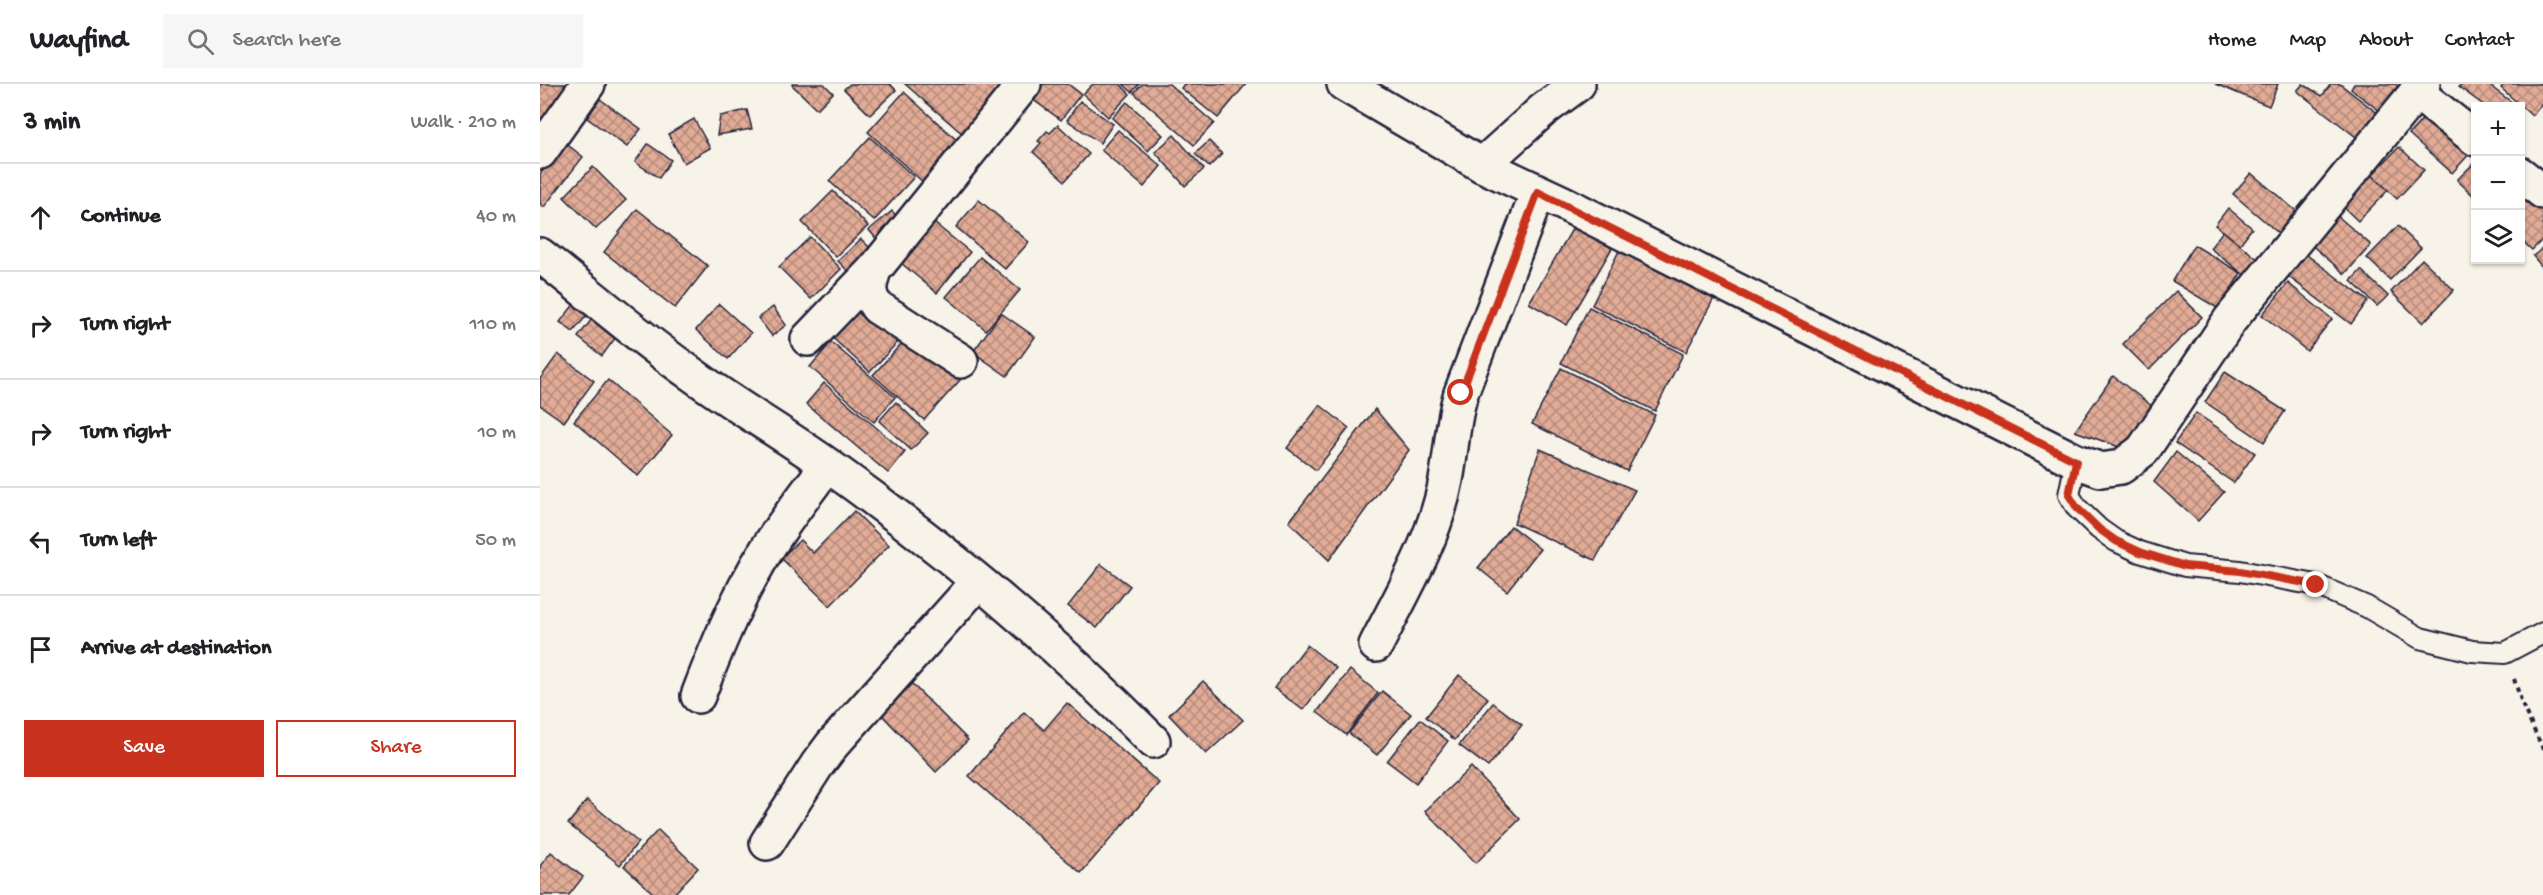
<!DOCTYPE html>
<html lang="en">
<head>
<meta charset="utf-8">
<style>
  body { margin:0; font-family:"Gochi Hand",sans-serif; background:#f6f6f6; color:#202124 }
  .controls { position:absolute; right:18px; top:18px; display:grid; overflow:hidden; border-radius:0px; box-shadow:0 2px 4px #0004 }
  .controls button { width:54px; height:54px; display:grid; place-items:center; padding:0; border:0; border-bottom:2px solid #e0e0e0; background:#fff; color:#202124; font:30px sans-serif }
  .stop { position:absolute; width:18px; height:18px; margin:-14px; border:4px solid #c8321e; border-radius:50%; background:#fff }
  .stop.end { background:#c8321e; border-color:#fff; box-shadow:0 2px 6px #0008 }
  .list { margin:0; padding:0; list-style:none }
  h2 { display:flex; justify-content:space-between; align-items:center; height:78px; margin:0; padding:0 24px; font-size:26px }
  h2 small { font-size:20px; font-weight:400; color:#757577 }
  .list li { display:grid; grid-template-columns:39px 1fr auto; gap:18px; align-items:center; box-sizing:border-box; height:108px; padding:0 24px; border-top:2px solid #e0e0e0 }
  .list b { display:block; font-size:22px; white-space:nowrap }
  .list em { font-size:20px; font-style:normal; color:#757577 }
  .actions { display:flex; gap:12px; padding:18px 24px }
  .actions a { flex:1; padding:14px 0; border:2px solid #c8321e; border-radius:0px; text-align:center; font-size:21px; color:#c8321e }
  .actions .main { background:#c8321e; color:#fff }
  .icon { flex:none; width:33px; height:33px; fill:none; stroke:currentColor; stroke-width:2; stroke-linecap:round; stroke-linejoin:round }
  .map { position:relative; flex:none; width:2003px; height:811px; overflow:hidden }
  header { display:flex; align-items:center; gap:36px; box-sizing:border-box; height:84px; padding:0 30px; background:#fff; border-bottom:2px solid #e0e0e0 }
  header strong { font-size:28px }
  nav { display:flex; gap:33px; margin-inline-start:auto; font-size:21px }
  .search { width:420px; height:54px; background:#f6f6f6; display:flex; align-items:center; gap:15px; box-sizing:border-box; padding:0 21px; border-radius:0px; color:#757577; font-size:22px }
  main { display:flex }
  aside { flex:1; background:#fff }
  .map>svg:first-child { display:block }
</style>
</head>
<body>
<header>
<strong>Wayfind</strong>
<div class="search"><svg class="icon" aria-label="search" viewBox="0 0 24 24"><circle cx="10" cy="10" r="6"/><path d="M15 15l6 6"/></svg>Search here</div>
<nav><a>Home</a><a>Map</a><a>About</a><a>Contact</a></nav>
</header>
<main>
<aside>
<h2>3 min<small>Walk · 210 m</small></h2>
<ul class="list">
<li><svg class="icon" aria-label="ahead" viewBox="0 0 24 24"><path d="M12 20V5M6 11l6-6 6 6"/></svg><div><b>Continue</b></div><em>40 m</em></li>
<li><svg class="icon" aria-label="right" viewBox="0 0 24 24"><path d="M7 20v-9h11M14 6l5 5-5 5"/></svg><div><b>Turn right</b></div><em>110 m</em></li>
<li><svg class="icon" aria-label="right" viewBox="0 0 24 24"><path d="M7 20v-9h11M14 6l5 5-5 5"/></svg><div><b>Turn right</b></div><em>10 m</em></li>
<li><svg class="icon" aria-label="left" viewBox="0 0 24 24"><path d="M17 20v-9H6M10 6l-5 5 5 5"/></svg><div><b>Turn left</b></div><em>50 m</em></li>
<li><svg class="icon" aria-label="arrive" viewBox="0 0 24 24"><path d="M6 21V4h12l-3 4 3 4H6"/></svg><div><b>Arrive at destination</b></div></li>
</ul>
<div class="actions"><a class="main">Save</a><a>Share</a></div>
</aside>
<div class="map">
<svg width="2003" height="811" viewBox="0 0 2003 811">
  <defs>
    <pattern id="building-cross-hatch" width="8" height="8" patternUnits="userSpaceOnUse" patternTransform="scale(1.5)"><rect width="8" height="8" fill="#e1ab96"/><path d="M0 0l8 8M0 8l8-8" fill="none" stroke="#b68b7c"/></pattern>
  </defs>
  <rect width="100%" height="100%" fill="#f7f3e8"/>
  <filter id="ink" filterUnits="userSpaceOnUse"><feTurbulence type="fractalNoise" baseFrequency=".0167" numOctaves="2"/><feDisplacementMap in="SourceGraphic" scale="12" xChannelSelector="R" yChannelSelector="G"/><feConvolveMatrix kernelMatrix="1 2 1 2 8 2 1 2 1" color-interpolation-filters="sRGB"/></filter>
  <g filter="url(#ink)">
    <g fill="url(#building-cross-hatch)" stroke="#22223b" stroke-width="1.5">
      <path d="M0,0h37l-37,50z"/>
      <path d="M253,0h31l9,9 -16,16 -25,-24z"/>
      <path d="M310,0h40l6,6 -26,25 -26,-26z"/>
      <path d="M365,0h96l6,5 -42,47z"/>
      <path d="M503,0h25l13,10 -20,26 -29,-21z"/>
      <path d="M553,0h27l10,10 -22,23 -25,-23z"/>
      <path d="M583,0h16l-7,8z"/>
      <path d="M602,0h27l45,39 -20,22 -60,-52z"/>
      <path d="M644,0h62l-28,34 -37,-30z"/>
      <path d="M1675,0h63l-9,22z"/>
      <path d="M1763,0l19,12 9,-12h9l45,35 -20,25 -68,-53z"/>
      <path d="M1814,0h41l9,6 -19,25 -34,-26z"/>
      <path d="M1921,0h26l26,19 -3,3h-25l-26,-19z"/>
      <path d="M1964,0h37l2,2v17l-11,13 -31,-28z"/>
      <path d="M364,8l57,52 -36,40 -57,-52z"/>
      <path d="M60,15l41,30 -14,18 -40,-29z"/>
      <path d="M540,17l33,23 -13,19 -33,-23z"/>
      <path d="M587,18l36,33 -15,16 -36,-33z"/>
      <path d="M207,26l5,19 -35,6 3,-19z"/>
      <path d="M1890,27l43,39 -21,23 -43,-39z"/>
      <path d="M154,35l16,29 -26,15 -16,-29z"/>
      <path d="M518,41l31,29 -24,27 -32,-29 8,-9 -3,-2 9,-10 3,2z"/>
      <path d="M578,46l43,36 -17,21 -43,-37z"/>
      <path d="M634,51l30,34 -19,17 -30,-34z"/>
      <path d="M330,53l44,40 -40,44 -45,-40z"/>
      <path d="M669,57l13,13 -13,13 -14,-13z"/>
      <path d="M24,58l19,15 -39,50 -4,-3v-30z"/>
      <path d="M108,60l23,16 -12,18 -24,-16z"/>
      <path d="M1859,63l25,23 -27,29 -25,-24z"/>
      <path d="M1936,77v37l-19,-18z"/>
      <path d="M53,83l33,33 -30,29 -32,-32z"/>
      <path d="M1824,83l24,23 -30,31 -24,-23z"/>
      <path d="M1711,89l51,43 -18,22 -51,-44z"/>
      <path d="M1980,105l23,6v44l-11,11 -12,-11z"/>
      <path d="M293,107l35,35 -32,31 -34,-35z"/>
      <path d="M439,116l50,42 -24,27 -49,-42z"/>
      <path d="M1688,124l24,20 -12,16 -25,-19z"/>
      <path d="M97,125l71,57 -33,42 -71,-56z"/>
      <path d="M352,127l15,18 -23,19 -15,-18z"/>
      <path d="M1793,128l38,33 -26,29 -37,-32z"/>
      <path d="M388,134l42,34 -33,41 -42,-35z"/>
      <path d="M1034,142l38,22 -45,77 -38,-22z"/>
      <path d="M1858,142l23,22 -31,32 -23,-22z"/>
      <path d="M1683,147l42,34 -13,16 -42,-33z"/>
      <path d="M270,153l31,32 -30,30 -32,-32z"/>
      <path d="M321,155l19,19 -24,21 -18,-18z"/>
      <path d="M1654,161l47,28 -22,36 -47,-28z"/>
      <path d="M2003,164v20l-10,-12z"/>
      <path d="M1080,165l95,47 -29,56 -94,-47z"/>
      <path d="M1763,168l65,49 -17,23 -66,-50z"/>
      <path d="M440,173l40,33 -34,40 -40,-33z"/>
      <path d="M1882,175l32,31 -31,33 -32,-31z"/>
      <path d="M1821,186l27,26 -11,10 -26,-25z"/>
      <path d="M1748,199l44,36 -25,32 -45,-36z"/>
      <path d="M1636,207l26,26 -53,53 -26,-26z"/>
      <path d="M319,210l45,41 -34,37 -44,-40z"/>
      <path d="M35,219l13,11 -15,18 -13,-10z"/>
      <path d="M179,220l32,29 -23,26 -32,-29z"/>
      <path d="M233,223l13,18 -14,11 -14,-18z"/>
      <path d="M1049,223l94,47 -28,57 -94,-48z"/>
      <path d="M461,229l34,24 -28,39 -34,-24z"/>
      <path d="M55,231l24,18 -17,23 -24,-19z"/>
      <path d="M371,249l50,46 -37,41 -51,-45z"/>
      <path d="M291,258l64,55 -21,25 -64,-55z"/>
      <path d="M18,270l36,27 -30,41 -24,-17v-26z"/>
      <path d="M1021,284l94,47 -28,56 -95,-47z"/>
      <path d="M1685,288l60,39 -21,31 -59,-40z"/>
      <path d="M1573,292l44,34 -32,39 -50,-18z"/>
      <path d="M68,296l64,55 -34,41 -64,-55z"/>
      <path d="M284,299l81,69 -17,21 -82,-69z"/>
      <path d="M356,318l32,31 -17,17 -32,-29z"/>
      <path d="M780,321l29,23 -33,42 -29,-22z"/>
      <path d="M835,325l34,41 -80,110 -40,-38z"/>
      <path d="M1656,329l59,40 -21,30 -59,-40z"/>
      <path d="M1000,365l95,41 -40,70 -81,-37z"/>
      <path d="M1636,368l48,40 -26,29 -44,-39z"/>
      <path d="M314,427l35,34 -59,61 -49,-48 19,-18 13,13z"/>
      <path d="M971,442l29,23 -33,42 -29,-23z"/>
      <path d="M561,480l29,22 -33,42 -29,-22z"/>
      <path d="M767,561l29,23 -33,42 -29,-22z"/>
      <path d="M810,586l28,23 -32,42 -29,-23z"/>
      <path d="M919,591l29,23 -33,42 -29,-23z"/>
      <path d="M663,597l40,39 -37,34 -37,-39z"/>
      <path d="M371,599l57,57 -32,32 -55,-58z"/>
      <path d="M842,607l29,23 -34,41 -28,-22z"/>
      <path d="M527,619l92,80 -78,90 -112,-97 55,-64 20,18z"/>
      <path d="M953,619l29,22 -34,42 -29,-22z"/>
      <path d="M880,635l28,22 -32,42 -29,-22z"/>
      <path d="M931,683l49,52 -44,44 -51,-52z"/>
      <path d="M47,716l51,42 -18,23 -52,-41z"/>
      <path d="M118,746l40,38 -25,27h-18l-31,-29z"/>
      <path d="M11,768l32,25 -14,18h-29v-29z"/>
    </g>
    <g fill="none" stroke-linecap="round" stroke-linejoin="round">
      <defs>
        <path id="lane" d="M1536,377l-7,34 8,13 22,21 17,12 24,11 45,14 55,5 76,14 51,22 53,31 52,13 33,2 38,-20"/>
        <g id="street">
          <path d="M804,0l138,81 81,38 513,258 25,9 20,-3 22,-17 87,-130 193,-236"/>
          <path d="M1876,8l60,47"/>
          <path d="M942,81l61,-55 35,-26"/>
          <path d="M1980,90l23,18"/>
          <path d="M0,171c51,40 100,83 153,120 44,32 91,59 136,91 115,82 224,174 324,275"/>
          <path d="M268,255l66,-69"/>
          <path d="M421,277l-84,-54c-10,-13 -8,-21 -3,-37l150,-186"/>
          <path d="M836,561c27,-53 59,-106 70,-165 6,-30 6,-58 15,-87l77,-201"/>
          <path d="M158,612c22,-58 47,-117 83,-168 15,-22 31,-42 46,-63"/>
          <path d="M227,759l50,-78 15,-20 146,-163"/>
        </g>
        <path id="secondary" d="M0,68l48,-68"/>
      </defs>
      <use href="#lane" stroke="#22223b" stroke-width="24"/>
      <use href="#street" stroke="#22223b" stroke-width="38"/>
      <use href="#secondary" stroke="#22223b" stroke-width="38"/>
      <path stroke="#22223b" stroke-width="4" stroke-dasharray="4.5 4.5" stroke-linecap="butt" d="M1974,595l10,30 19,40"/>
      <use href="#lane" stroke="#f7f3e8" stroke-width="20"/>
      <use href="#street" stroke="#f7f3e8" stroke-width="33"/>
      <use href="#secondary" stroke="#f7f3e8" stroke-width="33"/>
    </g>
  </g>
  <g fill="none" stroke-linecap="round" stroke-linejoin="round" filter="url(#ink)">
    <path stroke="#c8321e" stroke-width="8" d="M921,309l77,-201 538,269 -7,34 8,13 22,21 17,12 24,11 45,14 55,5 76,14"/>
  </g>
</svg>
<div class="controls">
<button>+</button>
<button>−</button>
<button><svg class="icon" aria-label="layers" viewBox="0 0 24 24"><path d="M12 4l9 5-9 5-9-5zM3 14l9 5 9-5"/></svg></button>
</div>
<div class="stop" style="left:921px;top:309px"></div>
<div class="stop end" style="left:1776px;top:501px"></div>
</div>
</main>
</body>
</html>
